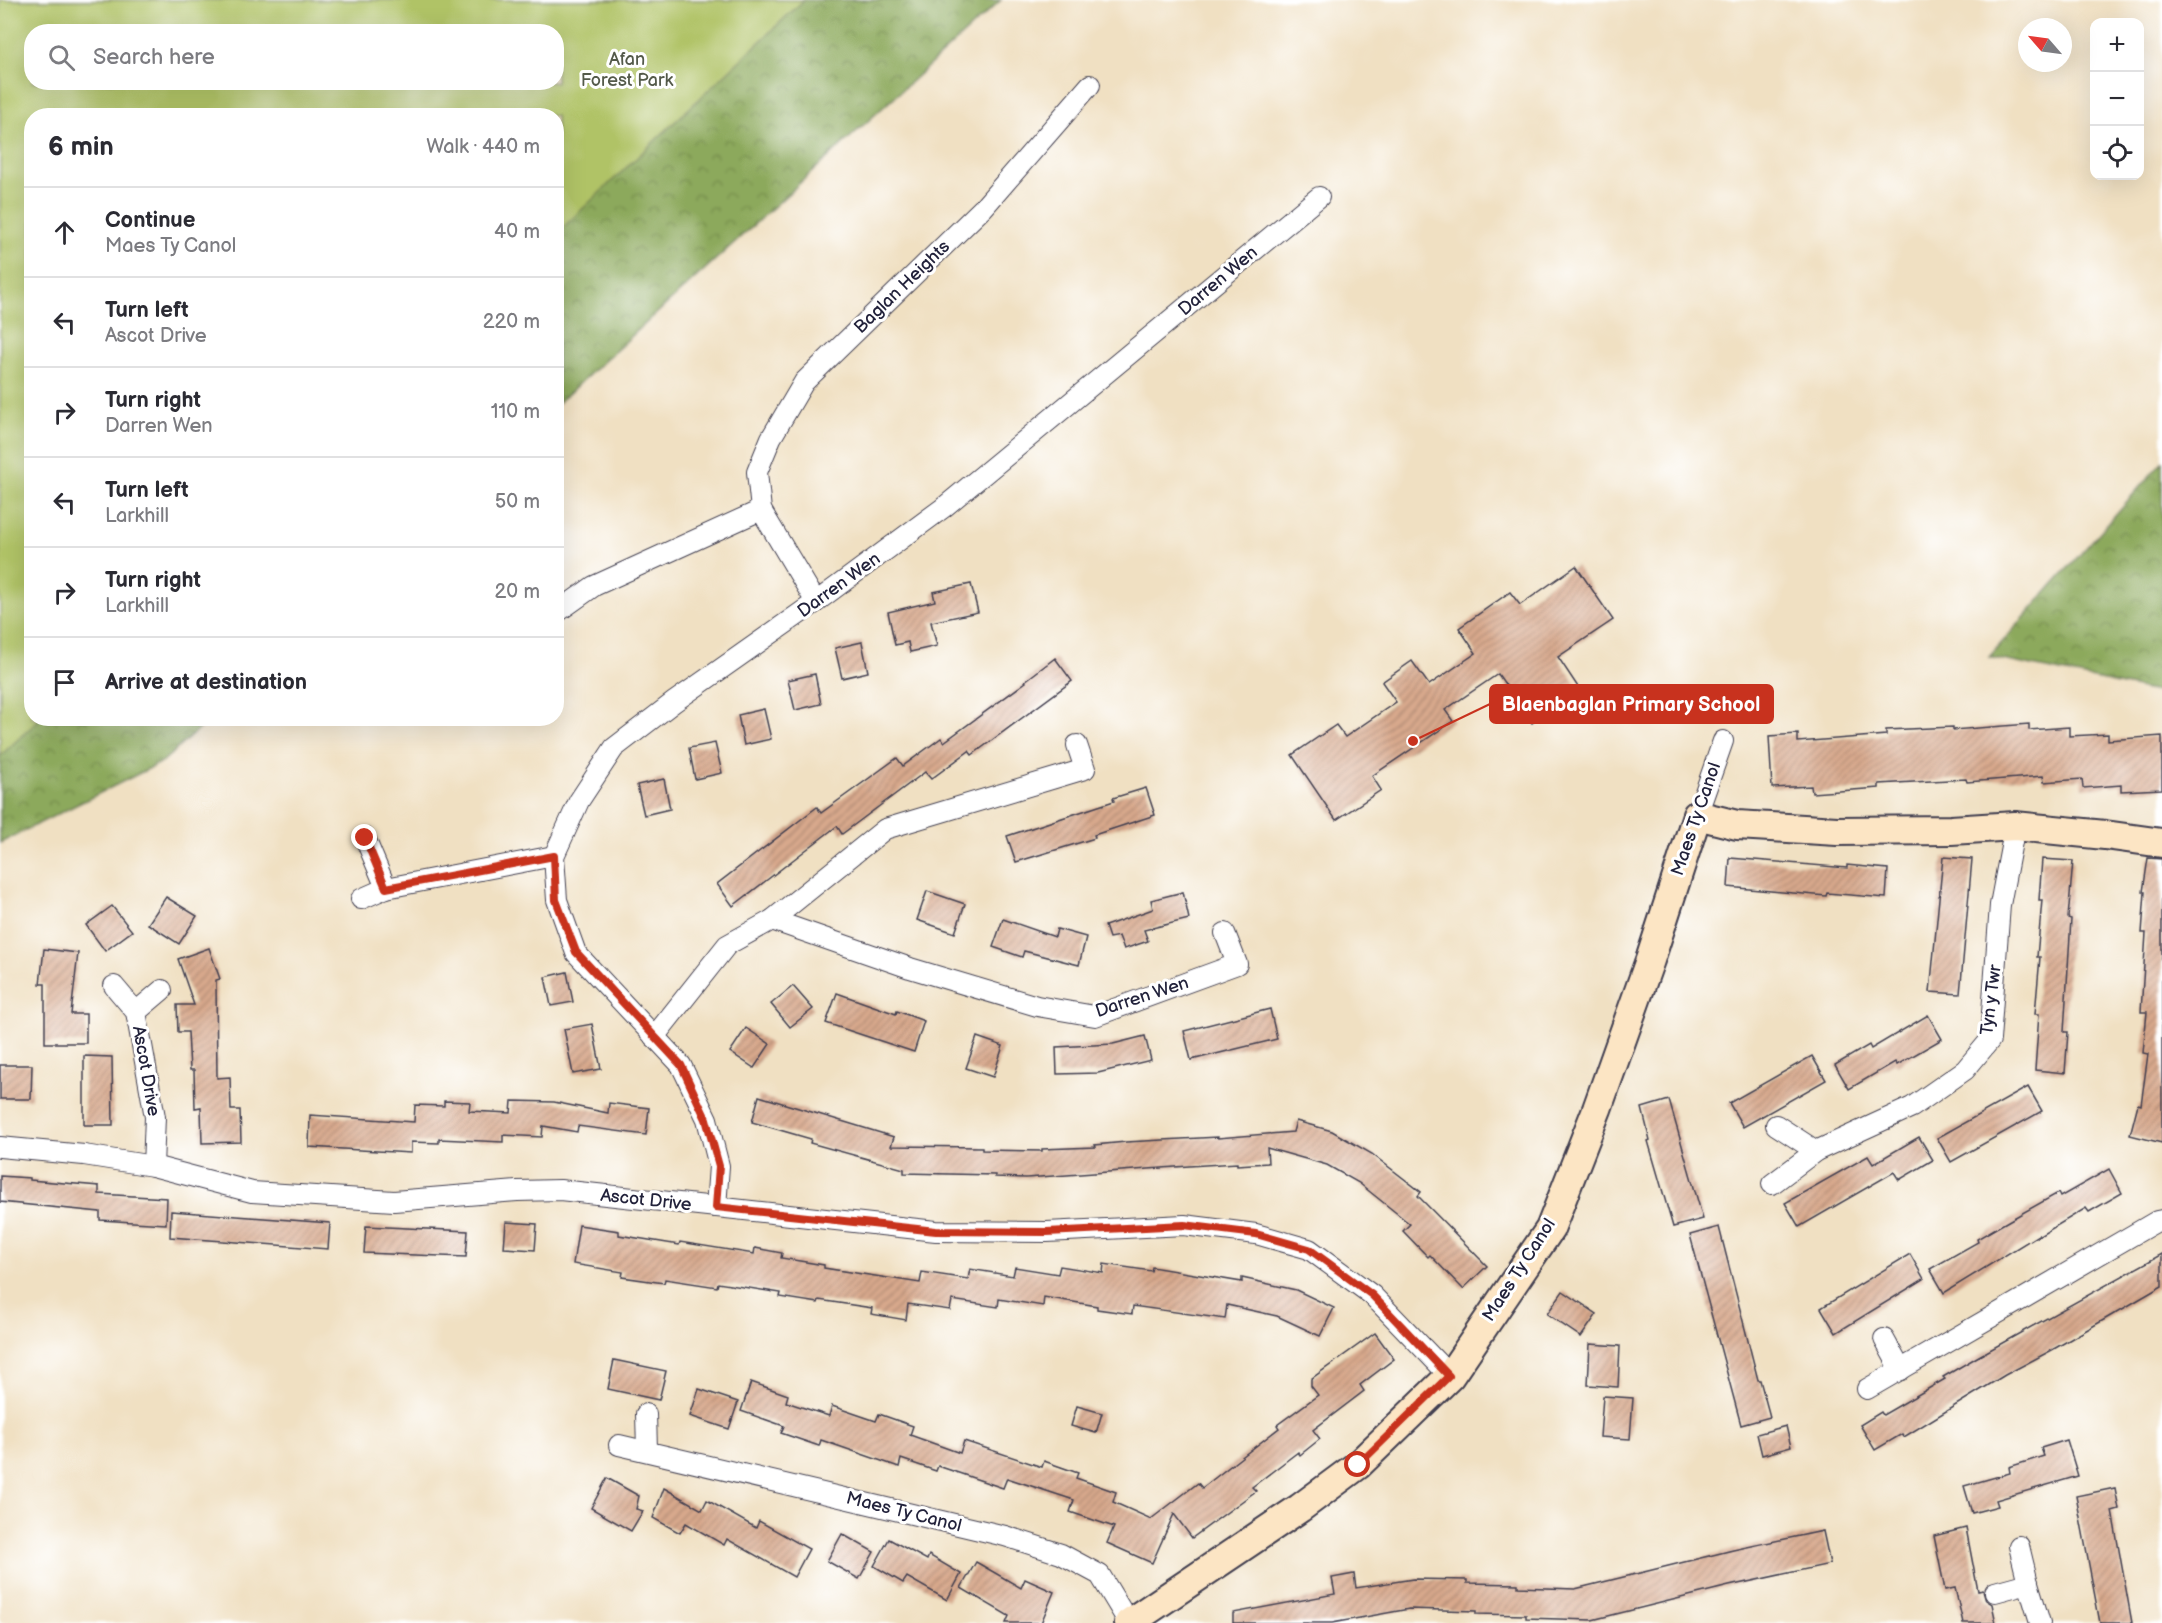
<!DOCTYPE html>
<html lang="en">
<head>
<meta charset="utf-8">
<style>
  body { margin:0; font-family:"Balsamiq Sans",sans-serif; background:#f7f7f7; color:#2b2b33 }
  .controls { position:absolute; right:18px; top:18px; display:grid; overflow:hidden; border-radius:12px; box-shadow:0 6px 24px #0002 }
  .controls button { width:54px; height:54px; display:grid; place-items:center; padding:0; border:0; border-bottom:2px solid #e1e1e2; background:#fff; color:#2b2b33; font:30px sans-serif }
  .compass { position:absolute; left:2018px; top:18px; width:54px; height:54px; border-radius:50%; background:#fff; box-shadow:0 6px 24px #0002; rotate:298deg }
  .stop { position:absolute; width:18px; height:18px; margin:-14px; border:4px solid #c8321e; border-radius:50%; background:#fff }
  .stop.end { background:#c8321e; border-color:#fff; box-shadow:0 2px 6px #0008 }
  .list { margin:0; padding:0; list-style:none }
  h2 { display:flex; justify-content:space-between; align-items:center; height:78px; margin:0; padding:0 24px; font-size:26px }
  h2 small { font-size:20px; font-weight:400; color:#7c7c81 }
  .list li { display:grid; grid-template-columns:39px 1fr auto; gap:18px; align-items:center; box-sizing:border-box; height:90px; padding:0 24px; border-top:2px solid #e1e1e2 }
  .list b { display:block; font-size:22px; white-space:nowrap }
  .list p { margin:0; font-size:20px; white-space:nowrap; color:#7c7c81 }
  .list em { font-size:20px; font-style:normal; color:#7c7c81 }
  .icon { flex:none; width:33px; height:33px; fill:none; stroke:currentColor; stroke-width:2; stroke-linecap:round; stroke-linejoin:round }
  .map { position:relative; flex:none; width:2162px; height:1623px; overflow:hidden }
  .search { position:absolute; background:#fff; box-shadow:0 6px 24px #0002; left:24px; top:24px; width:540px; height:66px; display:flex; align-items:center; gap:15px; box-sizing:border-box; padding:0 21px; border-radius:24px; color:#7c7c81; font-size:22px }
  .panel { position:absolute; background:#fff; box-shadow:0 6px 24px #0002; left:24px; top:108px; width:540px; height:618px; border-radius:24px }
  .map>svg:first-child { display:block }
</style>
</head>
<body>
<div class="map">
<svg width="2162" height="1623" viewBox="0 0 2162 1623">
  <defs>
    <pattern id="forest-crowns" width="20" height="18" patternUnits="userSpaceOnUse" patternTransform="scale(1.5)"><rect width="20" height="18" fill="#8ca95b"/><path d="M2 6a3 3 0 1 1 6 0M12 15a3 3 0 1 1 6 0" fill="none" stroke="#72894c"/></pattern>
    <pattern id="building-hatch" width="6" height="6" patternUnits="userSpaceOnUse" patternTransform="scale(1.5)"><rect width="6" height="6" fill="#d8a98c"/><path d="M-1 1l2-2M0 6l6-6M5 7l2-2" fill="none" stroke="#af8974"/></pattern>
  </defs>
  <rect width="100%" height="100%" fill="#fff"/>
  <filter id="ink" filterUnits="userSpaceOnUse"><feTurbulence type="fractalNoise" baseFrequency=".0167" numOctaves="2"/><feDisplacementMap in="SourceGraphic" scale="12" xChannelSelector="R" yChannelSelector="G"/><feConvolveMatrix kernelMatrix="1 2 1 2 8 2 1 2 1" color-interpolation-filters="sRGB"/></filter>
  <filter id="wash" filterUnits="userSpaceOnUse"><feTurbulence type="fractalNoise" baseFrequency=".008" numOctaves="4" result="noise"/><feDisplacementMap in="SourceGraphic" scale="24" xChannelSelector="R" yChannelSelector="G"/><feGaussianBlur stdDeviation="1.35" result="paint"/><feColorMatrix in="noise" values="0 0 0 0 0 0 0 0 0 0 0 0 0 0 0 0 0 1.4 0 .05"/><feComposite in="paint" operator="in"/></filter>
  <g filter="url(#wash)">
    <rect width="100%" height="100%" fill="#f0e0c2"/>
    <g fill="url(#forest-crowns)" stroke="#57664b" stroke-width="1.5" fill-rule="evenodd">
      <path d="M0,0h1001l-444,404 -1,-288h-524v602l178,1 -48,43 -162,81zM32,32h524v50h-524z"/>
      <path d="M2162,462v231l-173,-36z"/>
    </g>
    <path fill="#b0c366" stroke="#697250" stroke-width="1.5" fill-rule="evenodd" d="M0,0h804l-247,233 -1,-117h-524v602l8,1 -40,37zM32,32h524v50h-524z"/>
    <g id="blocks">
      <g fill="url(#building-hatch)">
        <path d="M1576,566l37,54 -55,37 22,33 -48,33 -34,-49 -53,36 8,11 -81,55 9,14 -45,30 -44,-65 44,-30 9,12 51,-35 -14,-20 30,-21 17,24 47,-32 -17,-25 51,-36 10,13z"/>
        <path d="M971,584l7,28 -47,10 6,24 -27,6 -2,-10 -13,3 -7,-33 47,-11 -2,-9z"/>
        <path d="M862,642l6,30 -26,6 -7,-30z"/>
        <path d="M1055,658l17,23 -100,74 -3,-4 -38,28 -6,-7 -83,62 -5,-8 -104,80 -16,-22 100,-77 4,6 76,-55 6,8 38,-28 3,4 82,-60 -1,-1z"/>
        <path d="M815,674l6,30 -26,6 -7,-30z"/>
        <path d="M764,709l7,30 -27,6 -6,-30z"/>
        <path d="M2029,724v6l40,-3v9l39,-2v6l54,-4v53l-41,2v-6l-38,3 -1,-9 -38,3 -1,-6 -76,6 -1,-3 -87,5v4l-67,5 -1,-7 -39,2 -3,-52 29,-2v8l88,-7v-5l67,-3v3z"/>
        <path d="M715,743l7,30 -27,6 -6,-31z"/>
        <path d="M664,779l6,30 -26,6 -7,-30z"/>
        <path d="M1146,788l9,27 -61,20 1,3 -79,24 -9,-26 107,-35 -1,-3z"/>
        <path d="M1943,857l29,2 -12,135 -30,-2z"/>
        <path d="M1730,858l117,10v-3l41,4 -2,29 -59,-5 -1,3 -98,-9z"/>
        <path d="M2148,858l14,1v284l-32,-8 8,-31 3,1 7,-51 -5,-1 4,-41h-6l5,-79h-4l3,-41h-2z"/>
        <path d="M2042,859l31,2 -5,57 3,1 -7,113h4l-3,41 -30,-3 4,-56h-4l5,-57h-3l5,-57h-3z"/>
        <path d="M927,891l38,13 -10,29 -38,-13z"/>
        <path d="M1183,892l6,27 -45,11 4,11 -24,8 -5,-13 -10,2 -4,-12 48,-17 -2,-9z"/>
        <path d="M166,897l31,19 -18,28 -31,-20z"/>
        <path d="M112,906l20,25 -27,20 -19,-26z"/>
        <path d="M1003,919l52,18 2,-8 29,8 -7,28 -55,-14 -2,6 -29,-10z"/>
        <path d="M209,948l11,31 -4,1 1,98 13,-1 1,33h9l1,32 -39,1 -1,-36 -6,1 -1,-38h-4l-2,-38h-10l-1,-27h17l-16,-46z"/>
        <path d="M44,949l34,4 -7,61h15v29h-41v-59h-5z"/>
        <path d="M567,972l6,30 -22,4 -6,-29z"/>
        <path d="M793,986l20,23 -23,18 -19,-23z"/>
        <path d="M837,993l59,21 1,-3 27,10 -10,31 -88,-29z"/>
        <path d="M1270,1009l7,30 -86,21 -7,-29z"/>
        <path d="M1928,1015l14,24 -45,26 -2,-3 -46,27 -14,-24 34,-20 2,4z"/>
        <path d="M592,1024l9,45 -28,5 -9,-45z"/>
        <path d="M746,1028l24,16 -16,24 -24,-16z"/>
        <path d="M1145,1036l6,24 -53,13 -41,1 -1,-27 57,-3z"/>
        <path d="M977,1037l26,9 -10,31 -27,-9z"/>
        <path d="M84,1056l28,1 1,68h-29z"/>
        <path d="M1812,1056l14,24 -83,47 -14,-24z"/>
        <path d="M0,1065h32l-1,34h-31z"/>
        <path d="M2028,1087l14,24 -91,51 -14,-24z"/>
        <path d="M759,1096l135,41 -3,9 91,1v3l60,1v-2l54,-2 -1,-2 31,-3 92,-5v1l75,-6 3,-11 36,10 40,23 49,38 -3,4 69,70 -24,23 -33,-34 -2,2 -25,-26 7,-7 -51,-41 -32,-18 -60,-17 1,15 -31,2v-2l-48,3 -163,12 -31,-1v-2l-91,-2v-4l-94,-26 1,-4 -59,-17z"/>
        <path d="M1669,1100l34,119 -30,8 -25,-86 2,-1 -8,-32z"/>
        <path d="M444,1101l26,1 -1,9 42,2 1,-12 42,1 54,11 1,-10 40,5 -3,27 -68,-9 -1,6 -34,-6 -1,11 -39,-2v7l-64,-3v4l-28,-1v11l-102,-6 1,-32 104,7 1,-17 29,1z"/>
        <path d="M1919,1137l14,23 -34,20 -5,-8 -95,55 -14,-24 83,-47 5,8z"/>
        <path d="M2109,1169l13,24 -33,19 -3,-4 -48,29v-2l-94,58 -14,-24 48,-27 -1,-3 33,-19 48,-27 2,4z"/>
        <path d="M0,1176l30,2v2l69,6v8l68,4 -1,26 -66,-4v-8l-100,-10z"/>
        <path d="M171,1211l159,12 -2,26 -158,-12z"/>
        <path d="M506,1222l31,2 -2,26 -31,-2z"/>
        <path d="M579,1225l40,6v4l60,10 1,-3 74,12 1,-6 27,5 -1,5 43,7v3l96,15 2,-11 46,7 2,-10 43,7 2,-9 43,7 2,-8 43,7 1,-9 47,7 1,-4 90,15v-4l54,12 38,18 -14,28 -43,-20 -50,-11 -2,14 -92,-13 -1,8 -35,-5v-3l-53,-9 -1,9 -44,-7 -1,8 -46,-7 -2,10 -42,-6 -2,16 -35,-6 1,-6 -53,-8 -1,3 -38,-6 1,-4 -63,-10 -1,4 -52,-8 -1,4 -42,-6 1,-5 -50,-8z"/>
        <path d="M366,1226l102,5 -2,26 -102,-4z"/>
        <path d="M1719,1227l39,153h2l10,37 -29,8 -51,-190z"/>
        <path d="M1910,1254l14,25 -88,54 -15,-25z"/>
        <path d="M2162,1254v32l-110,64 -47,25 -101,62 -2,-3 -27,16 -15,-25 21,-13 2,3 62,-36 -2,-2 36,-21z"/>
        <path d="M1563,1291l34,23 -16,23 -34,-23z"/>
        <path d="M1375,1333l19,26 -34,26 4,6 -51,39 7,9 -20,16 -2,-3 -46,35 4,4 -64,47 -18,-24 -22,49 -45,-20 7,-16 -44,-15 4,-12 -67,-22 -4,10 -65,-22 -2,5 -35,-12 -2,8 -78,-27 -2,6 -38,-13 3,-7 -43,-15 10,-29 37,13 -2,7 43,14 3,-10 44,15 3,-7 34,12 -3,9 50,18 4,-12 78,26 2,-6 34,12 -2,5 40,14 -3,10 38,17 47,-36 4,5 77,-60 -2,-3 41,-30 -7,-9v-7z"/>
        <path d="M1590,1344l30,2 -2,41 -30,-2z"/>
        <path d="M614,1360l52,11 -7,29 -51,-11z"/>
        <path d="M699,1389l39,13 -9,27 -39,-13z"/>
        <path d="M1603,1396l30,2 -3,41 -30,-2z"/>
        <path d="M1077,1406l25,7 -6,20 -25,-7z"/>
        <path d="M1786,1426l5,21 -29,8 -5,-21z"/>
        <path d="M2067,1440l11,36 -82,24 2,6 -26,7 -8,-27 46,-13 -1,-6 35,-11 -3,-8z"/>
        <path d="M607,1478l32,18 -3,13 7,2 -12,20 -40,-23z"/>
        <path d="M664,1488l38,22 5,-10 49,28 3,-7 50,28 -15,28 -67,-38 -3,6 -38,-22 -6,10 -27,-15z"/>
        <path d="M2115,1488l4,21 -7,2 20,112h-32l-24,-127z"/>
        <path d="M1966,1528l12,63 5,-1 3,10 6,4 4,19h-33l-8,-35 -10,2 -11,-54z"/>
        <path d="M1823,1531l7,33 -101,22 -137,34 -66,-2v-3l-50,-1v-3l-67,-2 -77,14h-99v-10l102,-19 -3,-16 22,-4 2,14 57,-9 54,1v3l51,1v3l57,2 158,-39z"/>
        <path d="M842,1534l32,18 -15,27 -32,-18z"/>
        <path d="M889,1539l38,21 2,-5 32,19 -14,26 -40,-23 -4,6 -29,-17z"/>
        <path d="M976,1562l45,26 4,-9 29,13 -13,31h-35l3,-7 -48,-28z"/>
      </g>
    </g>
  </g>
  <g filter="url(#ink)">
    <use href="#blocks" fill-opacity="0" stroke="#413e4f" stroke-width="1.5"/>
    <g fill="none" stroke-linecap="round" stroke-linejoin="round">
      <defs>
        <g id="street">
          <path d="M816,602l-55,-92 -4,-38 14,-34 33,-56 180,-175 106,-122"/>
          <path d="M556,613l38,-27 167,-76"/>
          <path d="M1697,815l26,-74"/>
          <path d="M365,838l21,50"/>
          <path d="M361,899l25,-11 168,-32"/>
          <path d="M772,920l138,48 127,38 58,10 142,-52 -12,-31"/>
          <path d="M114,986l22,26 19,105 -2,49"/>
          <path d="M136,1012l26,-22"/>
          <path d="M654,1037l73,-92 45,-25 113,-91 200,-60 -8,-24"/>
          <path d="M1776,1125l40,26"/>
          <path d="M0,1147l84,8 69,11 99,26 142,9 123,-10 43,-1 376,41 111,1 137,-7 72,9 53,15 63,46 78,81"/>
          <path d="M1772,1184l44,-33 96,-44 53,-37 25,-30 10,-135 15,-79"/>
          <path d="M716,1207l3,-41 -12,-47 -26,-54 -105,-112 -19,-53 -3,-44 25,-55 35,-53 60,-46 142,-100 127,-94 376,-311"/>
          <path d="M1884,1339l17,31"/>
          <path d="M1867,1389l290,-168 5,-1"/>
          <path d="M646,1414l1,36"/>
          <path d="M619,1445l386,91 56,18 39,21 29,48"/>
          <path d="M2019,1546l9,37 12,40"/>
          <path d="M1995,1592l33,-9"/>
        </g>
        <path id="secondary" d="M1129,1623l171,-115 58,-43 92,-89 100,-147 47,-120 53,-149 47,-145 40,10 100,6 114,-1 64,-4 90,9 57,8"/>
      </defs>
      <use href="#street" stroke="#413e4f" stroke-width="22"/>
      <use href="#secondary" stroke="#413e4f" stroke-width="32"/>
      <use href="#street" stroke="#fff" stroke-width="20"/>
      <use href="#secondary" stroke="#fce5c4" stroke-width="28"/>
    </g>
  </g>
  <g fill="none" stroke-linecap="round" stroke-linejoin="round" filter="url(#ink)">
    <path stroke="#c8321e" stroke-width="8" d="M365,838l21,50 168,-32 2,44 20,52 105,113 25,54 13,47 -3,41 220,24 111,1 137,-7 72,9 53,15 63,46 77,81 -91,89"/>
  </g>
  <g text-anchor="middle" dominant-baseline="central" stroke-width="6" stroke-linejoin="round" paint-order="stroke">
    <g font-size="18" fill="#545a4a" stroke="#fff">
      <text x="627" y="59">Afan<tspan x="627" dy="21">Forest Park</tspan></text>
    </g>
    <g font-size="18" fill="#22223b" stroke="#fff">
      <text transform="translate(1218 281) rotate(-40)">Darren Wen</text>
      <text transform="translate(902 287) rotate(-44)">Baglan Heights</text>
      <text transform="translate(839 585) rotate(-36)">Darren Wen</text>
      <text transform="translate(1696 819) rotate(-71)">Maes Ty Canol</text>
      <text transform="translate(1142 997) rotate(-18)">Darren Wen</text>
      <text transform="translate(1991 1000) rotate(-83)">Tyn y Twr</text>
      <text transform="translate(146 1071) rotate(80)">Ascot Drive</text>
      <text transform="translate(646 1200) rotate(6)">Ascot Drive</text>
      <text transform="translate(1519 1270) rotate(-57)">Maes Ty Canol</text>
      <text transform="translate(904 1512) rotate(14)">Maes Ty Canol</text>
    </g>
  </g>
  <path fill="none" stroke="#c8321e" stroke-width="2" d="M1413 741L1490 704"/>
  <circle fill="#c8321e" stroke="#fff" stroke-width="2" cx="1413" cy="741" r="6"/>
  <rect fill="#c8321e" stroke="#c8321e" stroke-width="2" x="1490" y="685" width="283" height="38" rx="6"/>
  <g font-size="20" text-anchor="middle" font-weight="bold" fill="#fff">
    <text x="1631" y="711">Blaenbaglan Primary School</text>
  </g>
</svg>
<div class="controls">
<button>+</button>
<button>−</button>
<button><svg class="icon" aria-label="locate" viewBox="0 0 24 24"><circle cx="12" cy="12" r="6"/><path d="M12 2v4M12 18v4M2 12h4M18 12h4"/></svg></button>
</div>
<svg class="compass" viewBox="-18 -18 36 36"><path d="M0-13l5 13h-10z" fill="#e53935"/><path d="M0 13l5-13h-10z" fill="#7c7c81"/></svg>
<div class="stop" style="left:1358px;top:1465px"></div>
<div class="stop end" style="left:365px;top:838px"></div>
<div class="search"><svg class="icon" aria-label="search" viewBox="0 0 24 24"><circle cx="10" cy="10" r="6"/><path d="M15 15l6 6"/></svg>Search here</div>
<section class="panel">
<h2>6 min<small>Walk · 440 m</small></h2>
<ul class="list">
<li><svg class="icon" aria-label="ahead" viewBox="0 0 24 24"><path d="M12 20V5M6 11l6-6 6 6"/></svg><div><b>Continue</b><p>Maes Ty Canol</p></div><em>40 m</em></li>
<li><svg class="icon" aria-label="left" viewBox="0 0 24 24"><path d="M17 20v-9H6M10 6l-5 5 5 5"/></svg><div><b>Turn left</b><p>Ascot Drive</p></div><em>220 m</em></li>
<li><svg class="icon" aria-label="right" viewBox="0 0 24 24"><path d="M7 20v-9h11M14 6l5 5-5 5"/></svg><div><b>Turn right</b><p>Darren Wen</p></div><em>110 m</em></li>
<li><svg class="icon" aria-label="left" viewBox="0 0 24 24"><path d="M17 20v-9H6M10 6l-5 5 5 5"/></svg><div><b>Turn left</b><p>Larkhill</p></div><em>50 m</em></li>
<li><svg class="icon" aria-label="right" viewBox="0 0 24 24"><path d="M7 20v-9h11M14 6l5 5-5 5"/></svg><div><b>Turn right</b><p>Larkhill</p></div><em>20 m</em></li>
<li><svg class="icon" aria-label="arrive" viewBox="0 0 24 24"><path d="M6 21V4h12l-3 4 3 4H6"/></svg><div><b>Arrive at destination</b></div></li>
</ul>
</section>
</div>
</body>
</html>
